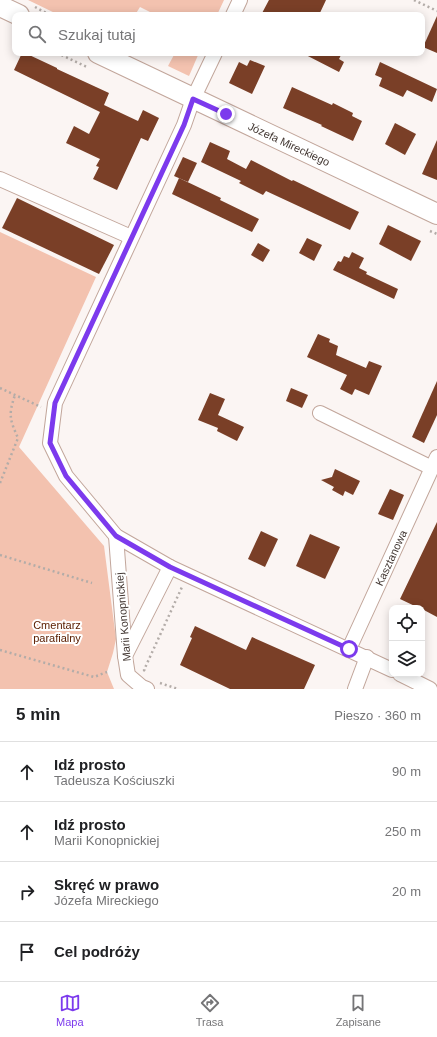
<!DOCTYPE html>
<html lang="pl">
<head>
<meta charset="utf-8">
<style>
  body { margin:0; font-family:Helvetica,sans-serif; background:#f2f2f2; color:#202124 }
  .controls { position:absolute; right:12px; bottom:12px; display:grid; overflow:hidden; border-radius:8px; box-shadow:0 2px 10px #0003 }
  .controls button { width:36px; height:36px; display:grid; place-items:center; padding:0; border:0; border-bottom:1px solid #e0e0e0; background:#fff; color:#202124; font:20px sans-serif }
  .stop { position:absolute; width:12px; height:12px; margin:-9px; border:3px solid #7c3aed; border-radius:50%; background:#fff }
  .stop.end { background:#7c3aed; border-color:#fff; box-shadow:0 1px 4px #0008 }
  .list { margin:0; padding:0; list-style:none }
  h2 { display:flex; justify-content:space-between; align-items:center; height:52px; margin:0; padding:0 16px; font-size:17px }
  h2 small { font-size:13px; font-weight:400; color:#757577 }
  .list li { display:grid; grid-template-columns:26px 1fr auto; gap:12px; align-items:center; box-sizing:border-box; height:60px; padding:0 16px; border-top:1px solid #e0e0e0 }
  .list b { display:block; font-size:15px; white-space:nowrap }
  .list p { margin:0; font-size:13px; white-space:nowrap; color:#757577 }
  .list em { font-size:13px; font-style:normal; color:#757577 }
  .icon { flex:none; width:22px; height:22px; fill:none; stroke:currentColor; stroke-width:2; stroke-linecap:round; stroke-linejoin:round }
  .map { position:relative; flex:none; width:437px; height:689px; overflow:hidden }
  .search { position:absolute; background:#fff; box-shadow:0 2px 10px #0003; left:12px; right:12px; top:12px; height:44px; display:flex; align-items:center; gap:10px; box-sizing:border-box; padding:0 14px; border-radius:8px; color:#757577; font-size:15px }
  .sheet { height:292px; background:#fff }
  nav { display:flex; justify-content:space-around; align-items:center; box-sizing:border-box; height:56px; border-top:1px solid #e0e0e0; background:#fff; font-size:11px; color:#757577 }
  nav a { display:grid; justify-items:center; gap:2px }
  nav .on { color:#7c3aed }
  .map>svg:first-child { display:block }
</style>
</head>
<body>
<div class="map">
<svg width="437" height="689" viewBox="0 0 437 689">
  <rect width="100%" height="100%" fill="#fbf5f3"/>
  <g fill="#f3c2af">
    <path d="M28,0h196l-7,15h-61l-16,-8 -5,8h-76z"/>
    <path d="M175,53h24l-10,23 -21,-10z"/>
    <path d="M0,232l96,45 -77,170 85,99 12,93 -3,14 -6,19 7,17h-114z"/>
  </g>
  <g fill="#7a3f27">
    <path d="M269,0h57l-7,15h-58z"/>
    <path d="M437,16v37l-14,-6z"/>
    <path d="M22,53h3l32,15v1l52,24 -5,12 34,16 5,-11 16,8 -11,23 -7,-3 -24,52 -24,-11 6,-12 -3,-1 4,-7 -34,-16 8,-17 15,8 11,-22 -86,-42z"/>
    <path d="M302,53h40l-3,6 5,3 -5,10z"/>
    <path d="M250,60l15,6 -13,28 -23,-11 10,-21 8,4z"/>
    <path d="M380,62l57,27 -5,13 -25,-12 -4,7 -24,-11 3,-8 -7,-3z"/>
    <path d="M292,87l40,18 1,-2 20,10 -1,3 10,5 -9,20 -32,-15 1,-1 -39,-17z"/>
    <path d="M395,123l21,11 -11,21 -20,-11z"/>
    <path d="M437,140v40l-15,-6z"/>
    <path d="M210,142l20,9 -3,8 19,10 5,-9 41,21 1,-1 66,32 -9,18 -84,-39 -3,4 -24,-12 2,-2 -40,-19z"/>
    <path d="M183,157l14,6 -9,19 -14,-6z"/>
    <path d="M179,178l42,20 -1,2 39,19 -7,13 -80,-38z"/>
    <path d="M17,198l97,47 -15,29 -97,-46z"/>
    <path d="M388,225l33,16 -10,20 -32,-17z"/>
    <path d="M307,238l15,7 -8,16 -15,-8z"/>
    <path d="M258,243l12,7 -7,12 -12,-7z"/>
    <path d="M352,252l12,6 -5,10 8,4 -1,2 32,15 -4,10 -61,-29 5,-9 3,1 3,-6 5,2z"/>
    <path d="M318,334l12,5 -1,3 9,4 -2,9 30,13 3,-7 13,5 -13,29 -14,-6 -3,6 -12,-6 7,-14 -40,-18z"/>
    <path d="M437,381v34l-13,28 -12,-6z"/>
    <path d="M291,388l17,7 -6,13 -16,-7z"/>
    <path d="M210,393l15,6 -7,16 26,12 -7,14 -20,-10 1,-3 -20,-8z"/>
    <path d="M335,469l25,12 -7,14 -8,-4 -2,5 -11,-6 2,-3 -13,-7 11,-3z"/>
    <path d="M390,489l14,6 -11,25 -15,-6z"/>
    <path d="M437,522v95l-15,-8v-1h-3l-19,-9z"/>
    <path d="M261,531l17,8 -13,28 -17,-8z"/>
    <path d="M310,534l30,13 -15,32 -29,-13z"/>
    <path d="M195,626l51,24 6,-13 63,28 -11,24h-74l-50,-24 12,-27 -2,-1z"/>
  </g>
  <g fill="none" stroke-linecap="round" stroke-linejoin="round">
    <defs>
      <g id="street">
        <path d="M233,15l7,-15"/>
        <path d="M215,53l-22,46 -9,26 -129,278 -5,40 16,33 50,60 54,31 222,103"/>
        <path d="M0,179l131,58"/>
        <path d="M320,413l112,55"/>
        <path d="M116,536l9,120 3,19 14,12 5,2"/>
        <path d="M349,649l88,-192"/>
        <path d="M125,656l45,-89"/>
        <path d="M400,674l30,15"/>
        <path d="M355,689l12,-32"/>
      </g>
      <g id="secondary">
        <path d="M0,6l19,9"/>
        <path d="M98,53l339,161"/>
      </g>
    </defs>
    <use href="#street" stroke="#c2a69b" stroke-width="16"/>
    <use href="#secondary" stroke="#c2a69b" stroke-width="22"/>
    <g stroke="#b3aca8" stroke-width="2.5" stroke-dasharray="2 3" stroke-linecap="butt">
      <path d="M414,0l23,11"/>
      <path d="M35,7l15,8"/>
      <path d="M57,53l30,14"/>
      <path d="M430,231l7,3"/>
      <path d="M0,388l41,19"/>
      <path d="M0,483l18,-45c-8,-18 -10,-23 -3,-43"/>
      <path d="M0,555l92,28"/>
      <path d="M0,650l94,27 13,-5"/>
      <path d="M145,671l-1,-1 38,-83"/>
      <path d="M160,683l18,6"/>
    </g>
    <use href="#street" stroke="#fff" stroke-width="14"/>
    <use href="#secondary" stroke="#fff" stroke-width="20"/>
  </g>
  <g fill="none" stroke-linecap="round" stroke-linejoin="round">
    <path stroke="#7c3aed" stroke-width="5" d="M226,114l-33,-15 -9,26 -129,278 -5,40 16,33 50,60 54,31 179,82"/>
  </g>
  <g text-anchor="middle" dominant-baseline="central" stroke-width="4" stroke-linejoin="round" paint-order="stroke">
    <g font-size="11" fill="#433833" stroke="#fff">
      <text transform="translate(289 144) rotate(25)">Józefa Mireckiego</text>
      <text transform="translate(391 558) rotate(-65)">Kasztanowa</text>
      <text transform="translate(123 617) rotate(-95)">Marii Konopnickiej</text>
    </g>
    <g font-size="11" fill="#5c2003" stroke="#fff">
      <text x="57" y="625">Cmentarz<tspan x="57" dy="13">parafialny</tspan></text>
    </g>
  </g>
</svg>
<div class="controls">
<button><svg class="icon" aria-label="locate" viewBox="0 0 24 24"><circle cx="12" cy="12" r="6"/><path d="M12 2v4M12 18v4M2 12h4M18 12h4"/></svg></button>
<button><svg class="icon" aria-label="layers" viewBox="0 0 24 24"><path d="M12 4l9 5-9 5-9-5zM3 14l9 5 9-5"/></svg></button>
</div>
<div class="stop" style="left:349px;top:649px"></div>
<div class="stop end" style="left:226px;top:114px"></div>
<div class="search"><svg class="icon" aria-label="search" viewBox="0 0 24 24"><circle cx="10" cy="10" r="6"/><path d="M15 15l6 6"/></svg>Szukaj tutaj</div>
</div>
<section class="sheet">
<h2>5 min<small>Pieszo · 360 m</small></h2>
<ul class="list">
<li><svg class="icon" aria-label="ahead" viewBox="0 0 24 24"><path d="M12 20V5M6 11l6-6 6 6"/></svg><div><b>Idź prosto</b><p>Tadeusza Kościuszki</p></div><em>90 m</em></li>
<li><svg class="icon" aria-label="ahead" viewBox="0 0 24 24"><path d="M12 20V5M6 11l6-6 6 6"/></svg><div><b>Idź prosto</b><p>Marii Konopnickiej</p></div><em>250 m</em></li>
<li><svg class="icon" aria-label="right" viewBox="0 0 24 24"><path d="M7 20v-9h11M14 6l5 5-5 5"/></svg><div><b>Skręć w prawo</b><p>Józefa Mireckiego</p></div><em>20 m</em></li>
<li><svg class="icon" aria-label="arrive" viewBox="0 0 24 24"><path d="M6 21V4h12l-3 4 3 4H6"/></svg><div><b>Cel podróży</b></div></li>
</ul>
</section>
<nav>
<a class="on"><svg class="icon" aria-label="map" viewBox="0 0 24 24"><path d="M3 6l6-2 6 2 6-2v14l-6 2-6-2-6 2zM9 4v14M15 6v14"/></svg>Mapa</a>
<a><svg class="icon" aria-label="directions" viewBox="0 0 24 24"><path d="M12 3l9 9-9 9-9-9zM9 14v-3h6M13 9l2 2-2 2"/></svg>Trasa</a>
<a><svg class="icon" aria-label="saved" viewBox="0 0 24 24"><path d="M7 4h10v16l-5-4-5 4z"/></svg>Zapisane</a>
</nav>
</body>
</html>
